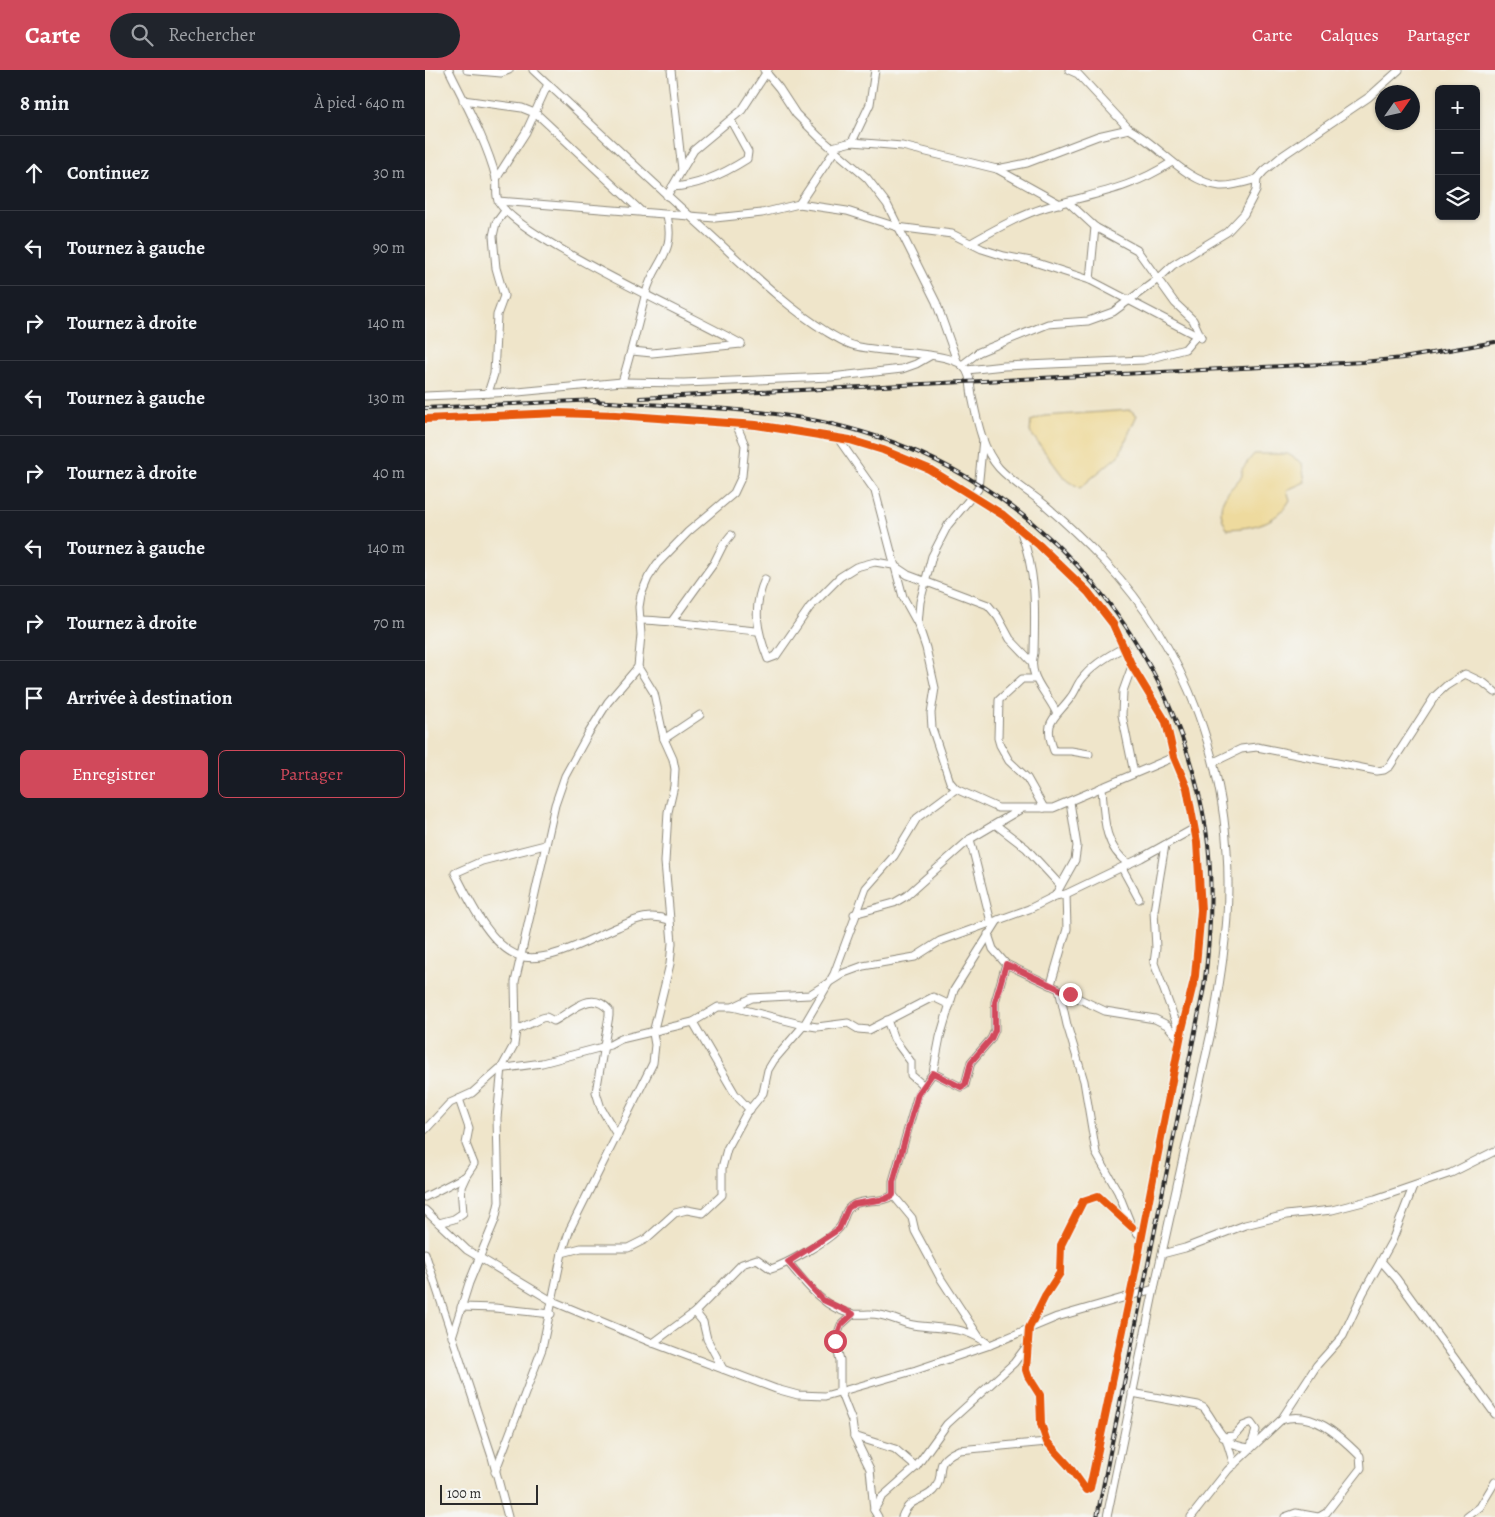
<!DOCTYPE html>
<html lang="fr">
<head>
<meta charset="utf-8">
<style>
  body { margin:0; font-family:Alegreya,serif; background:#20242c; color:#f1f3f6 }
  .controls { position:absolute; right:15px; top:15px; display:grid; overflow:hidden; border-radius:8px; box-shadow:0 1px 4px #0004 }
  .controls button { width:45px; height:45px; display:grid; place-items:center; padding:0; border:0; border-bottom:1px solid #363941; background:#171b24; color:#f1f3f6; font:25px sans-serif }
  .compass { position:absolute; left:950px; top:15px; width:45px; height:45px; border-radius:50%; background:#171b24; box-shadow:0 1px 4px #0004; rotate:56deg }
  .scale { position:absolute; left:15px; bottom:12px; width:98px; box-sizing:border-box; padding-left:5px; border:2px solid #2b2b2b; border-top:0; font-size:14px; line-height:18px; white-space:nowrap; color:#2b2b2b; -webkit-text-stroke:4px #f6f6f2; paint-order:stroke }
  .stop { position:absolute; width:15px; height:15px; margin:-11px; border:4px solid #d1495b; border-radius:50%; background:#fff }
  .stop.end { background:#d1495b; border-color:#fff; box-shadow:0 1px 5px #0008 }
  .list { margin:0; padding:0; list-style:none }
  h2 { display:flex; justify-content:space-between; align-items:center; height:65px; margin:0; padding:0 20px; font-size:21px }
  h2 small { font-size:16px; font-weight:400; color:#9ea1a6 }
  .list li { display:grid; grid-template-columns:32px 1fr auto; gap:15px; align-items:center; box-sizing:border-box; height:75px; padding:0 20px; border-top:1px solid #363941 }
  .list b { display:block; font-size:19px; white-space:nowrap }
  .list em { font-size:16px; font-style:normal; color:#9ea1a6 }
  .actions { display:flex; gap:10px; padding:15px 20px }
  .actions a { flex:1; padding:11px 0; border:1px solid #d1495b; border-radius:8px; text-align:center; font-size:18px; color:#d1495b }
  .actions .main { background:#d1495b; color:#fff }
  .icon { flex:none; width:28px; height:28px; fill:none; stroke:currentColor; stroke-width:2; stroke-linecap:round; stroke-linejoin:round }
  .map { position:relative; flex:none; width:1070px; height:1447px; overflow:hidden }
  header { display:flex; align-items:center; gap:30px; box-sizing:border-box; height:70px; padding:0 25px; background:#d1495b; color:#fff }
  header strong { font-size:24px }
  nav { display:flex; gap:28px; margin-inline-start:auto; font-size:18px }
  .search { width:350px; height:45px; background:#20242c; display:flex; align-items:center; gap:12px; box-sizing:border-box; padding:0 18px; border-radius:28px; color:#9ea1a6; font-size:19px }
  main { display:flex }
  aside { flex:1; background:#171b24 }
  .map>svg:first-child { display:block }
</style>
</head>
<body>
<header>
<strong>Carte</strong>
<div class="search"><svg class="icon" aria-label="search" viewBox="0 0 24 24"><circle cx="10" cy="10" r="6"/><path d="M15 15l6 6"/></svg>Rechercher</div>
<nav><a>Carte</a><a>Calques</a><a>Partager</a></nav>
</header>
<main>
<aside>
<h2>8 min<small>À pied · 640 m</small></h2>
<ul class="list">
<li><svg class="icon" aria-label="ahead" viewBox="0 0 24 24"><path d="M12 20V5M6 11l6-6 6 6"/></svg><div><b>Continuez</b></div><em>30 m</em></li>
<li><svg class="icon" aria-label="left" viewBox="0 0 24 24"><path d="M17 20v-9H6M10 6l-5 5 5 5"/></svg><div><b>Tournez à gauche</b></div><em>90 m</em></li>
<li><svg class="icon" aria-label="right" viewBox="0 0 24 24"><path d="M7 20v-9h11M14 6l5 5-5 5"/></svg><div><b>Tournez à droite</b></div><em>140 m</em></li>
<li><svg class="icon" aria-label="left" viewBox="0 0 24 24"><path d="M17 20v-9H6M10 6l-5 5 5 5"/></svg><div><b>Tournez à gauche</b></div><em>130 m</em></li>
<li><svg class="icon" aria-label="right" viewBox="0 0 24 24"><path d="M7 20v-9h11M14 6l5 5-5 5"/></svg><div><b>Tournez à droite</b></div><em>40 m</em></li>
<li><svg class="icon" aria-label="left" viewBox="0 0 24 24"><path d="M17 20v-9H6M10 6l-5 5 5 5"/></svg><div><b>Tournez à gauche</b></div><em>140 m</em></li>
<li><svg class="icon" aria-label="right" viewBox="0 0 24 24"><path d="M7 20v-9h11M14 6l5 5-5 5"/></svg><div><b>Tournez à droite</b></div><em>70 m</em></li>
<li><svg class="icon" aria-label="arrive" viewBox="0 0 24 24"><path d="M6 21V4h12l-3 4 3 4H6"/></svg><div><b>Arrivée à destination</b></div></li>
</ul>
<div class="actions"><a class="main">Enregistrer</a><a>Partager</a></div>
</aside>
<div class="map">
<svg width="1070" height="1447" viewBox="0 0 1070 1447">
  <rect width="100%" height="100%" fill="#f6f6f2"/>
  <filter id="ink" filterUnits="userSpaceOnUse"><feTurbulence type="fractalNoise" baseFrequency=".02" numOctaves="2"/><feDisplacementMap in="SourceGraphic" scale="10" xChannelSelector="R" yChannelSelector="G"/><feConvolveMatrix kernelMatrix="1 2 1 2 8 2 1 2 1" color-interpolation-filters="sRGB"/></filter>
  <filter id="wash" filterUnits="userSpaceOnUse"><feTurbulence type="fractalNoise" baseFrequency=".0096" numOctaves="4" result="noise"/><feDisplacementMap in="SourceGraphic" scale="20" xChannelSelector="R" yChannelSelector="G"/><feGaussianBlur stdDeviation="1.12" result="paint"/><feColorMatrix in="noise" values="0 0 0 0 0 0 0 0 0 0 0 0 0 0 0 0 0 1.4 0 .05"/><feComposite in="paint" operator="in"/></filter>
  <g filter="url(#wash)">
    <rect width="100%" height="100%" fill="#efe5ca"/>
    <g fill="#eeda9e" stroke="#8c8264">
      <path d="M705,340l7,5 -18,40 -39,33 -15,-9 -35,-47 1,-11 13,-5z"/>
      <path d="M829,384h34l14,9 3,19 -18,8 3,10c-14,24 -37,28 -63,29 -14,-25 -1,-34 15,-53v-7z"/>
    </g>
  </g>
  <g filter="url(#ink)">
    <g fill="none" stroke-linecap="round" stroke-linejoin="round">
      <defs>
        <g id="minor">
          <path d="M24,0c17,35 37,70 47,108 2,7 -1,16 2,22 12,34 203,120 243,144"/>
          <path d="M42,0l34,3 8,-3"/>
          <path d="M108,0c60,56 119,112 180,167 36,33 72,69 114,95 9,5 19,12 29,14 24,7 92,5 107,20 8,7 7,20 9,30 5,24 10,53 27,72 13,14 30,24 45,36 21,18 42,38 61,58 82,87 124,206 123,325 0,47 -8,94 -16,141l-58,261 -47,228"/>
          <path d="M339,0l15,18 17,26 23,23 48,41 20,26 49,98 21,59"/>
          <path d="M644,0l9,4 51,55"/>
          <path d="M38,30l59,8 15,6 105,98"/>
          <path d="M427,72l18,-38 5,-34"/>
          <path d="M407,77l20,-5 50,4 95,23 63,35"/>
          <path d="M572,99l30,-6 71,-27 31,-7c31,16 54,52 91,57 11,1 26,-4 37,-7"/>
          <path d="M257,100l12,-20 48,-40 26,-40"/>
          <path d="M71,109l30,-47 22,-48"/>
          <path d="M247,117c27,-1 53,-14 75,-28l1,-7 -17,-31"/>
          <path d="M242,126l15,-26 -11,-100"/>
          <path d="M73,131l217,17 47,-5 37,-9 48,7 50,16 55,7 30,15 22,7 27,5 59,19 111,58"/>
          <path d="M643,132l27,25 42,23 38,53 18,17 8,17"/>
          <path d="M374,134l36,-54"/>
          <path d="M546,173c25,-14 49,-28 76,-36 48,-14 82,-17 125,-45"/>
          <path d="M665,210l5,-53"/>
          <path d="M207,281l20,2 89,-9"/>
          <path d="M537,295l17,-13 69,-28 40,-3 25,-9 45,-33 15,-14 54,-33 17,-18 12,-23 1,-12 7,-8 18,-15 87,-59 30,-27"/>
          <path d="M542,300l37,-4 140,-6 41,-11 12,-14"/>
          <path d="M197,312c9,-29 16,-59 24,-89 9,-33 30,-38 21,-78"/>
          <path d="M63,323l6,-19 3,-59 7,-19 -8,-28 -3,-32 3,-13 9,-12"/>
          <path d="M0,326l93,-4 104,-10 62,1 147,-6 71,-8 14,-5 14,-8"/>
          <path d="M0,349l133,-6 58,2 140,10 94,15 33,10 46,19 74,46 36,30 49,47 25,32 19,42 34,56 8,35 13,31 10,54 4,68 -6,66 -13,53 -49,253 -43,206 -4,2 -18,-25 -21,-23 -6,-18 -1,-29 -12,-19 -2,-6 3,-42 16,-32 15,-23 1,-28 22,-44 15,-5 34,31"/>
          <path d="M412,367l38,54 28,106 15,27 8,24 9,40 -4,25 1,15 18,54 6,7 42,19h55l121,-51"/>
          <path d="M596,462c16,45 14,74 13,121 -7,24 12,38 22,59"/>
          <path d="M340,509c-13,29 -8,52 3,80l8,-3 34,-49 30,-30 16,-10 19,-5 18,3 15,10 80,30 10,12 12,22 22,23"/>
          <path d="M215,550c40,1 78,8 117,11"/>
          <path d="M247,551l42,-58 9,-18 8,-10"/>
          <path d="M493,554l2,-22 12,-46 16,-31 30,-36 5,-50"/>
          <path d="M707,596l-9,25 -1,24 12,58"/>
          <path d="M609,609h-12l-23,21 -1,38 2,7 9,16 18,17 17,30"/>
          <path d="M239,669l36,-24"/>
          <path d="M664,684l-18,-3h-17c-12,-31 1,-32 17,-54 4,-5 6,-12 10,-17 11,-15 28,-25 44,-33"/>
          <path d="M789,692l27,-13 16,-2 120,24 7,-1 6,-4 45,-70 11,-10 19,-12 19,9 11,9"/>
          <path d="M677,717c2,28 1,60 27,77"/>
          <path d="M571,755l30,23 34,37"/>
          <path d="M545,769l21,83"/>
          <path d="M120,775l-63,16 -27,12c13,25 36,75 65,83 12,4 30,0 41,-4 20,-7 38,-17 57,-25 19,-8 31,-14 51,-7"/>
          <path d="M740,775l-11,66 2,37 -2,15 27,73"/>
          <path d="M697,798l17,31"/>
          <path d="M630,826l20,-36 2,-14 -7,-44"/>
          <path d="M429,844l40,-11 12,-7 64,-57 51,-30"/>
          <path d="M563,864l5,15 13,15 99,47 50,8 12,6 13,15"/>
          <path d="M626,914l16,-55 -1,-35"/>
          <path d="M634,919l8,36 17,56 12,72 22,39 14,35 9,10"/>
          <path d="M308,937l71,18 13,2 31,-4 10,6 11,1 64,-33 17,8"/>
          <path d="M462,950l7,19 17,23v13l13,11"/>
          <path d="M268,952l42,72 15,16"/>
          <path d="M91,960l26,-12 4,-1 8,4c19,-10 37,-32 55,-11v6l-13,76 5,16 16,27"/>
          <path d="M508,1003l28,14 4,-2 6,-23 20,-23 4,-9v-28l11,-38"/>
          <path d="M0,1060l25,-27 22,-10 27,-24 43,-6 68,-18 11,-6 72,-17 25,-15h15l19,-9 57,-3 35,-22 19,-7 52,-9 25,-16 89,-32 26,-13 11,-2 75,-36 54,-30"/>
          <path d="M0,1127l41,-21 8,-12 -8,-20 3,-16 -10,-29"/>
          <path d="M0,1140l42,40 85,51 101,42 123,46 22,6 27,1 91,-26 74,-25 67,-28 97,-28"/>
          <path d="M14,1153l15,-4 9,-6 -2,-26 5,-11"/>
          <path d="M0,1183l67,204 16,60"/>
          <path d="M137,1183l19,-5h47l18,-9 29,-26 12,-3 16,3 19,-18v-27l5,-19 19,-35 17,-21 5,-23 6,-10 30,-35 30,-51 32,-86 28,-32 23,-38 39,-29"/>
          <path d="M737,1184l23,-6 60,-23 41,-10 46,-5 43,-11 76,-26 44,-22"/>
          <path d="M956,1191l15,17 99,136"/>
          <path d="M363,1192c17,21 37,48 65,52 9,1 18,-1 27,1 12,2 22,8 33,10 31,5 49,-1 77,20"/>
          <path d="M36,1237l34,1 56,6"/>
          <path d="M270,1242l8,10 4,17 16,30"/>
          <path d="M428,1244l-12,11 -6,16 5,19v31l12,30 2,15 16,33 4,41 4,7"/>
          <path d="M27,1267l17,-54 26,-63 4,-18 -2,-84 5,-51 12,-22 2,-15 -1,-48 40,-177 10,-29 23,-42 20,-32 30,-35 3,-32 -2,-28 2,-12 7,-17 9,-14 31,-32 46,-39 8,-17 3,-31 -9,-21"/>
          <path d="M554,1267l-38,-58 -26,-48 -3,-13 -19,-23v-14l25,-87 15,-21 7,-36 14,-47 44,-70"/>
          <path d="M228,1273l42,-31 47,-48 15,-5 14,10c16,-5 59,-29 69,-42 5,-7 4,-18 13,-22 12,-7 29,-1 40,-10"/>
          <path d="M707,1323l66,12 6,3c16,21 16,37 46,40"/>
          <path d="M856,1350c31,-11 58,15 79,36l1,12 -35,45 -7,4"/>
          <path d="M429,1366l41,13 21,18"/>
          <path d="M798,1367l11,-1 9,-10 8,-3 5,7 -5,16"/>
          <path d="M802,1372l7,23"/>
          <path d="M70,1402l47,-123 20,-96 8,-24 83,-166 2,-18 -2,-12 17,-69 2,-21 -7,-81 3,-50 6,-26 1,-17 -2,-10 -9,-20 -10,-46 -16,-26"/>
          <path d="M449,1440l7,-12 35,-31 31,-43 67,-61 12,-16"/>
          <path d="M477,1447c8,-22 25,-15 34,-30 10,-15 -5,-25 23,-37l88,-8"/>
          <path d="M766,1447l37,-47 53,-50 36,-55 26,-29 20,-43 29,-52 21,-54"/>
          <path d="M860,1447l11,-4 22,4"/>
          <path d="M1042,1447l13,-10 15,-25"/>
        </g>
      </defs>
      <use href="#minor" stroke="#8d887a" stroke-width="9"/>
      <use href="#minor" stroke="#fff" stroke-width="7"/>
      <defs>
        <g id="rail">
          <path d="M215,328l723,-36 40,-4 92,-16"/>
          <path d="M166,331c94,6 194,5 284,35 176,57 301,212 331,393 8,52 5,105 -2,158l-107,530"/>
          <path d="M0,338l172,-8"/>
        </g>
      </defs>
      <use href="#rail" stroke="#2b2b2b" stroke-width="4"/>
      <use href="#rail" stroke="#f6f6f2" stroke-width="2" stroke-dasharray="5.5" stroke-linecap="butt"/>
      <defs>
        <path id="cycleway" d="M0,349l133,-6 58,2 140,10 94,15 33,10 46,19 74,46 36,30 49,47 25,32 19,42 34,56 8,35 13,31 10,54 4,68 -6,66 -13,53 -49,253 -43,206 -4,2 -18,-25 -21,-23 -6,-18 -1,-29 -12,-19 -2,-6 3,-42 16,-32 15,-23 1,-28 22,-44 15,-5 34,31"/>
      </defs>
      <use href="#cycleway" stroke="#f6f6f2" stroke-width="11"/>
      <use href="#cycleway" stroke="#e8590c" stroke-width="8"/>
    </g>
  </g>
  <g fill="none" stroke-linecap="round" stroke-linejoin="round" filter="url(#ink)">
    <path stroke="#d1495b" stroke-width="6" d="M410,1271l6,-16 12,-11 -30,-14 -35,-38 51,-33 9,-21 6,-4 31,-5 8,-4v-13l25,-88 15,-21 28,14 4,-2 6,-23 20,-23 4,-9v-28l11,-38 64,30"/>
  </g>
</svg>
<div class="controls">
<button>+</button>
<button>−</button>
<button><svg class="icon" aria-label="layers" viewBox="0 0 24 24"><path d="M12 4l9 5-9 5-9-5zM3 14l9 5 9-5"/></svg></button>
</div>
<svg class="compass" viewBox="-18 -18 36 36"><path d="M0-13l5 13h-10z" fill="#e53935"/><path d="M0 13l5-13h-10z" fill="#9ea1a6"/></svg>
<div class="scale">100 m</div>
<div class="stop" style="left:410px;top:1271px"></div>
<div class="stop end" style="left:645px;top:924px"></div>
</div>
</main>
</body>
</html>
